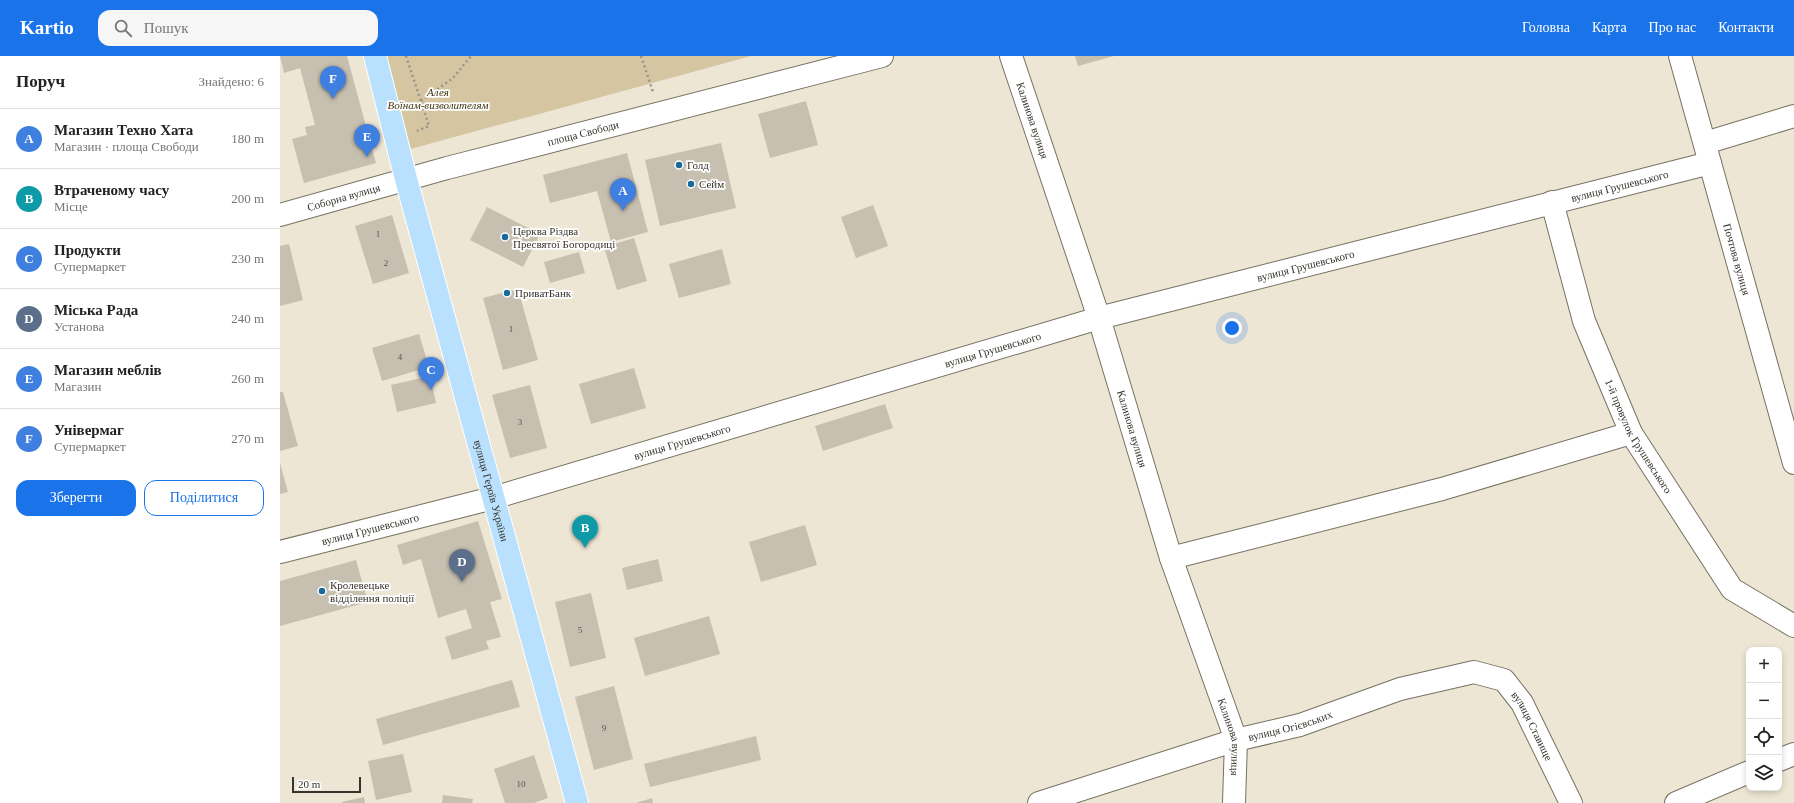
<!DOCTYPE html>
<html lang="uk">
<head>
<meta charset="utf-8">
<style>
  body { margin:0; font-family:Georgia,serif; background:#f6f6f6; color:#222 }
  .controls { position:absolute; right:12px; bottom:12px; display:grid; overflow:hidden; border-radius:8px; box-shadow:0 2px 6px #0003 }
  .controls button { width:36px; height:36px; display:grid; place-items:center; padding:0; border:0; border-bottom:1px solid #e0e0e0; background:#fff; color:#222; font:20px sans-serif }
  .scale { position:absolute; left:12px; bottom:10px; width:69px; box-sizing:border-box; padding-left:4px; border:2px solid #36332c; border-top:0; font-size:11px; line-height:14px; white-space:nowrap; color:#36332c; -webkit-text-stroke:3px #fff; paint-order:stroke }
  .you { position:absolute; left:952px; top:272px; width:14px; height:14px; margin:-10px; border:3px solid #fff; border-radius:50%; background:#1a73e8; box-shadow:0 0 0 6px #1a73e833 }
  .badge { display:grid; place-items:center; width:26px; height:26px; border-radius:50%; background:#1a73e8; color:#fff; font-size:13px; font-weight:700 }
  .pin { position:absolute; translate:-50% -33px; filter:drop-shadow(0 1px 2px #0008) }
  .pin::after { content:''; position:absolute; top:21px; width:14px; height:12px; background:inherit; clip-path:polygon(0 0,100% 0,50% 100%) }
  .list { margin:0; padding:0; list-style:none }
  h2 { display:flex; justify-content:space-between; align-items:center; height:52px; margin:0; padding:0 16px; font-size:17px }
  h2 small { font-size:13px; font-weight:400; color:#767676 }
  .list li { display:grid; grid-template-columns:26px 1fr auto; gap:12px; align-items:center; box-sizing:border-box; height:60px; padding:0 16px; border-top:1px solid #e0e0e0 }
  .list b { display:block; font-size:15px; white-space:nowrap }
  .list p { margin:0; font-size:13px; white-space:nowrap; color:#767676 }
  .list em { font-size:13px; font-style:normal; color:#767676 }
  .actions { display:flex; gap:8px; padding:12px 16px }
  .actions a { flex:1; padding:9px 0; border:1px solid #1a73e8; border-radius:12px; text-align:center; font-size:14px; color:#1a73e8 }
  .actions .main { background:#1a73e8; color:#fff }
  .icon { flex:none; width:22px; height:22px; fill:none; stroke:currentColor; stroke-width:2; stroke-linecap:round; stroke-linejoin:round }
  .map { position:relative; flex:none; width:1514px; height:747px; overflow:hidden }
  header { display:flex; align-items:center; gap:24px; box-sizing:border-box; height:56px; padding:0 20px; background:#1a73e8; color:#fff }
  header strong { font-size:19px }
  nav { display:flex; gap:22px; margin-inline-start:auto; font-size:14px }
  .search { width:280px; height:36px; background:#f6f6f6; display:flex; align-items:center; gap:10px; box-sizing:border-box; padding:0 14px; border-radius:12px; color:#767676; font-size:15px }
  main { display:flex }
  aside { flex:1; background:#fff }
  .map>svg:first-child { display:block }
</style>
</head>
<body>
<header>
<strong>Kartio</strong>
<div class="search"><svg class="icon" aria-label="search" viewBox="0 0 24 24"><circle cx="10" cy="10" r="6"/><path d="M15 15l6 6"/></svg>Пошук</div>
<nav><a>Головна</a><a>Карта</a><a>Про нас</a><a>Контакти</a></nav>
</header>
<main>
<aside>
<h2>Поруч<small>Знайдено: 6</small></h2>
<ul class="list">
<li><span class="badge" style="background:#3f7fe0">A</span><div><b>Магазин Техно Хата</b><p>Магазин · площа Свободи</p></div><em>180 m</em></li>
<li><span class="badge" style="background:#0f9aa8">B</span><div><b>Втраченому часу</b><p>Місце</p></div><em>200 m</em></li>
<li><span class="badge" style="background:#3f7fe0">C</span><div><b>Продукти</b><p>Супермаркет</p></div><em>230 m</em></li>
<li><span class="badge" style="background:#5c6f8a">D</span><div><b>Міська Рада</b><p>Установа</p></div><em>240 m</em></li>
<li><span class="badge" style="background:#3f7fe0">E</span><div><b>Магазин меблів</b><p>Магазин</p></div><em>260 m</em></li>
<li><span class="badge" style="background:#3f7fe0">F</span><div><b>Універмаг</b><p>Супермаркет</p></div><em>270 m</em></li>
</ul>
<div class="actions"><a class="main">Зберегти</a><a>Поділитися</a></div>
</aside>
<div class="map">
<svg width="1514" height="747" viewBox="0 0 1514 747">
  <rect width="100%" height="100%" fill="#ede6d5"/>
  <path fill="#d5c6a1" d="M103,0h368l-344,94z"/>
  <g fill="#c7c0b0">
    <path d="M0,0h67l29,107 -72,20 -12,-44 15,-4 -2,-8 10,-2 -15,-57 -16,5z"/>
    <path d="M795,0h39l-36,10z"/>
    <path d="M526,45l12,44 -48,13 -12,-44z"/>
    <path d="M441,87l15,65 -76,18 -15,-66z"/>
    <path d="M347,97l21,79 -37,10 -14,-51 -47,12 -7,-28z"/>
    <path d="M593,149l15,41 -32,12 -15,-41z"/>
    <path d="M207,151l53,27 -17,33 -53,-27z"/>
    <path d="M112,159l17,58 -36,11 -18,-58z"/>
    <path d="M354,182l13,43 -30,9 -13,-43z"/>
    <path d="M9,188l14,56 -23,6v-60z"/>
    <path d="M442,193l9,35 -52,14 -10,-34z"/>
    <path d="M299,196l6,21 -35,10 -6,-21z"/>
    <path d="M238,233l20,71 -35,10 -20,-72z"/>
    <path d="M139,278l10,33 -47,14 -10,-33z"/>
    <path d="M354,312l12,40 -55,16 -12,-40z"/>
    <path d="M150,320l6,27 -39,9 -6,-27z"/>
    <path d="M250,329l17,63 -37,10 -18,-63z"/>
    <path d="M0,336h3l15,54 -18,5z"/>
    <path d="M605,348l8,24 -70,23 -8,-25z"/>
    <path d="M0,407l8,29 -8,2z"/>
    <path d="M198,465l24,78 -12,3 11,35 -15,4 3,8 -37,11 -7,-23 27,-9 -6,-19 -28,9 -17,-59 -18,6 -6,-20z"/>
    <path d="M525,469l12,40 -56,17 -12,-40z"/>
    <path d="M378,503l5,22 -36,9 -5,-22z"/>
    <path d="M76,504l12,42 -88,24v-45z"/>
    <path d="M311,537l15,65 -36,9 -15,-65z"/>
    <path d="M429,560l11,38 -75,22 -11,-38z"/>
    <path d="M232,624l8,27 -137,38 -7,-26z"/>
    <path d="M334,630l19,73 -39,11 -19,-73z"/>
    <path d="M476,680l5,24 -111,27 -6,-23z"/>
    <path d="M123,698l9,38 -36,8 -8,-39z"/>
    <path d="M254,699l14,43 -14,5h-29l-11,-34z"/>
    <path d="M163,739l30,4 -1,4h-30z"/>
    <path d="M84,741l1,6h-23v-1z"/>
    <path d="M372,742l1,5h-17z"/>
  </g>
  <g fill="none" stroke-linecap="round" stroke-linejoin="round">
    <defs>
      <g id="minor">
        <path id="s1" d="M731,0l88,262 72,240 65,182 -2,63"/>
        <path id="s2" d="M1400,0l114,407"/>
        <path d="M1425,87l89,-27"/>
        <path id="s3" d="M1272,146l32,119 47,112 101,156 62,37"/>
        <path id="s4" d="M0,159l167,-47 435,-112"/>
        <path id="s5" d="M0,496l213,-54 606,-180 611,-155"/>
        <path d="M891,502l271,-69 189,-56"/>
        <path d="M1499,704l15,-6"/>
        <path id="s6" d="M759,747l197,-63 64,-15 100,-36 74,-17 30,8 18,23 49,100"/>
        <path d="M1396,747l73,-31"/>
      </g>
      <g id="major">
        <path id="s7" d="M95,0l31,123 171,624"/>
      </g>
    </defs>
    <use href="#minor" stroke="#777162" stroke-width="24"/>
    <use href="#major" stroke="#fff" stroke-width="24"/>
    <g stroke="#999488" stroke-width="2.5" stroke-dasharray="2 3" stroke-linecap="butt">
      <path d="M126,0l23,70 -12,5"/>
      <path d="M361,0l12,36"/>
      <path d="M141,45l32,-23 18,-22"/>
    </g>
    <use href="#minor" stroke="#fff" stroke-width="22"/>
    <use href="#major" stroke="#b9e0fd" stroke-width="22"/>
  </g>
  <g fill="#176b9c" stroke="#fff" stroke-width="1.5">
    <circle cx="399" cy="109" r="4"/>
    <circle cx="411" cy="128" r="4"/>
    <circle cx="225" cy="181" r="4"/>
    <circle cx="227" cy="237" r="4"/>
    <circle cx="42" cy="535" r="4"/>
  </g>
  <g text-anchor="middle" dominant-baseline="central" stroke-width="3.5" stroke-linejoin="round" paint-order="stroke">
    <g font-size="9" fill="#5a564d">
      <text x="98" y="178">1</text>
      <text x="106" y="207">2</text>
      <text x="231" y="273">1</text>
      <text x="120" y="301">4</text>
      <text x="240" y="366">3</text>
      <text x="300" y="574">5</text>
      <text x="324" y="672">9</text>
      <text x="241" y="728">10</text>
    </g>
    <g font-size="11" font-style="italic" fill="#3f320d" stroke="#fff">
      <text x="158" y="36">Алея<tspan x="158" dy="13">Воїнам-визволителям</tspan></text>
    </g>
    <g font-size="11" fill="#36332c" stroke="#fff">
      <text stroke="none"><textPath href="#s1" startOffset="68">Калинова вулиця</textPath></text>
      <text stroke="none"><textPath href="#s4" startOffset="314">площа Свободи</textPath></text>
      <text stroke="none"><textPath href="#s5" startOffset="1389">вулиця Грушевського</textPath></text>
      <text stroke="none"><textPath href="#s4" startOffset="66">Соборна вулиця</textPath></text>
      <text stroke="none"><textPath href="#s2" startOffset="211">Почтова вулиця</textPath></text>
      <text stroke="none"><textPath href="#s5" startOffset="1065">вулиця Грушевського</textPath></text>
      <text stroke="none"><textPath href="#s5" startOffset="741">вулиця Грушевського</textPath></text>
      <text stroke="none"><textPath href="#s1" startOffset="392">Калинова вулиця</textPath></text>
      <text stroke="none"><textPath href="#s3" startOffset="251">1-й провулок Грушевського</textPath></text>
      <text stroke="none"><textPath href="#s5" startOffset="417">вулиця Грушевського</textPath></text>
      <text stroke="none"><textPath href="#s7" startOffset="450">вулиця Героїв України</textPath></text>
      <text stroke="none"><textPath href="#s5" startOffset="93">вулиця Грушевського</textPath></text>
      <text stroke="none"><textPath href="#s6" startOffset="263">вулиця Огієвських</textPath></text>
      <text stroke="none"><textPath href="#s6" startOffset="540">вулиця Ставище</textPath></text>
      <text stroke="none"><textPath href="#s1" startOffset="716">Калинова вулиця</textPath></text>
    </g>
    <g font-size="11" fill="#36332c" stroke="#fff" text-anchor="start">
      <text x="407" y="109">Голд</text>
      <text x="419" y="128">Сейм</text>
      <text x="233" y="175">Церква Різдва<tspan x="233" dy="13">Пресвятої Богородиці</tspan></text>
      <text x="235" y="237">ПриватБанк</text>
      <text x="50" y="529">Кролевецьке<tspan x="50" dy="13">відділення поліції</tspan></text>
    </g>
  </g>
</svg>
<div class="controls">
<button>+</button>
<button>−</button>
<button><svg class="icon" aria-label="locate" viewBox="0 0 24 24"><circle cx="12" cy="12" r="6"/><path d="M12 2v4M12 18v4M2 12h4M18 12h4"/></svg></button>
<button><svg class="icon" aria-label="layers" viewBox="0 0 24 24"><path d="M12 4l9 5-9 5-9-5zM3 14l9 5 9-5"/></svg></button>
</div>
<div class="scale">20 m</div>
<div class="you"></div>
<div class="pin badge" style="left:343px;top:155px;background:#3f7fe0">A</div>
<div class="pin badge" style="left:305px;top:492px;background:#0f9aa8">B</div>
<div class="pin badge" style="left:151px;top:334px;background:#3f7fe0">C</div>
<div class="pin badge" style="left:182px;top:526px;background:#5c6f8a">D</div>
<div class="pin badge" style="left:87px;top:101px;background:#3f7fe0">E</div>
<div class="pin badge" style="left:53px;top:43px;background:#3f7fe0">F</div>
</div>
</main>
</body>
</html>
